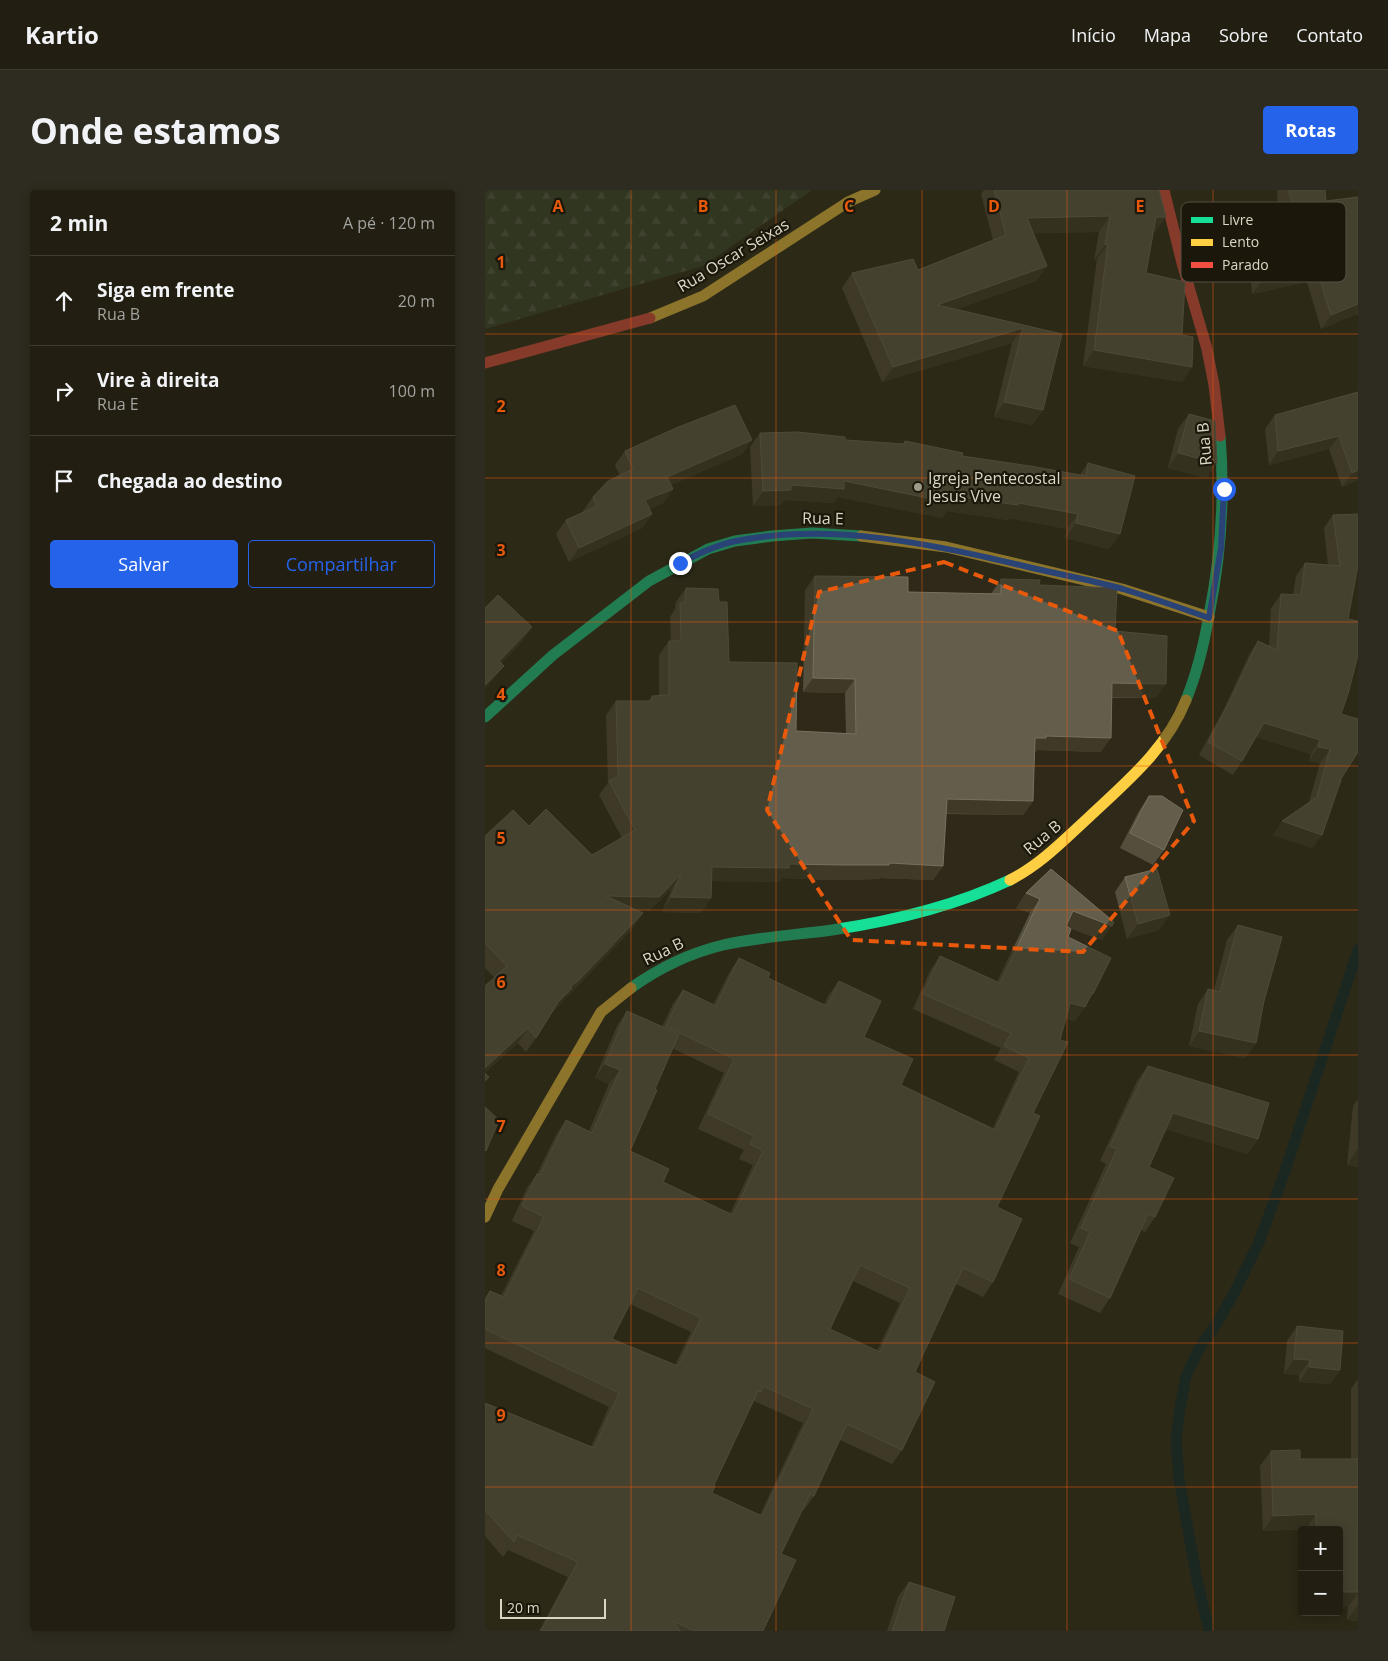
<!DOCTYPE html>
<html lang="pt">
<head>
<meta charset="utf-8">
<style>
  body { margin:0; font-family:"Open Sans",sans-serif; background:#2e2c20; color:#f1f3f6 }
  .controls { position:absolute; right:15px; bottom:15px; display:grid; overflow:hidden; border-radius:5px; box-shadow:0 2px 12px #0003 }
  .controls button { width:45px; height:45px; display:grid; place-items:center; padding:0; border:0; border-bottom:1px solid #3f3d32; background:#221f12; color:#f1f3f6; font:25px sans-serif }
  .scale { position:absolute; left:15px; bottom:12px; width:106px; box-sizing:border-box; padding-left:5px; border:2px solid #dcd7c5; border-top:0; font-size:14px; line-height:18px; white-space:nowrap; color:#dcd7c5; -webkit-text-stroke:4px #1b170a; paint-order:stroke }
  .stop { position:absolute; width:15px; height:15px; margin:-11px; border:4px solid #2563eb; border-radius:50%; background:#fff }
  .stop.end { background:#2563eb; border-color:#fff; box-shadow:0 1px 5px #0008 }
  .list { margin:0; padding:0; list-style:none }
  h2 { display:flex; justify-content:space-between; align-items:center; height:65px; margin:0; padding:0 20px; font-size:21px }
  h2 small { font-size:16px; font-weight:400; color:#a2a29f }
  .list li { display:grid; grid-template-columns:32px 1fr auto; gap:15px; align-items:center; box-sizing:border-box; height:90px; padding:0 20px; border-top:1px solid #3f3d32 }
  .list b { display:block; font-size:19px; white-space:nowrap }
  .list p { margin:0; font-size:16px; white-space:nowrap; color:#a2a29f }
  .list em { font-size:16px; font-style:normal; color:#a2a29f }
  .actions { display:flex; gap:10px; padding:15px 20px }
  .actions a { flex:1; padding:11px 0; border:1px solid #2563eb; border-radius:5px; text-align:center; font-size:18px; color:#2563eb }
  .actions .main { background:#2563eb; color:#fff }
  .icon { flex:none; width:28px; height:28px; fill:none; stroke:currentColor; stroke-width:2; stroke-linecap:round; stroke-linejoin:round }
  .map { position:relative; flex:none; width:873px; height:1441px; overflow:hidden; border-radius:5px }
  header { display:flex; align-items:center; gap:30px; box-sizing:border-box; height:70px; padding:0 25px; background:#221f12; border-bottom:1px solid #3f3d32 }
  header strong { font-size:24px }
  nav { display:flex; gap:28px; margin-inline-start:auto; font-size:18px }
  .intro { display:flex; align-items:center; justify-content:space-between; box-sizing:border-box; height:120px; padding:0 30px }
  h1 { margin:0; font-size:35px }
  .button { padding:12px 22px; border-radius:5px; background:#2563eb; color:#fff; font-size:18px; font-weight:700 }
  main { display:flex; gap:30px; padding:0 30px }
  aside { flex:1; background:#221f12; border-radius:5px; box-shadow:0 2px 12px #0003 }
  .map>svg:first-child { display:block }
</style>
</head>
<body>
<header>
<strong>Kartio</strong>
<nav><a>Início</a><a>Mapa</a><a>Sobre</a><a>Contato</a></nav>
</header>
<div class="intro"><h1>Onde estamos</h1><a class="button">Rotas</a></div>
<main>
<aside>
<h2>2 min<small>A pé · 120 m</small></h2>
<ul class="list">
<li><svg class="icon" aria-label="ahead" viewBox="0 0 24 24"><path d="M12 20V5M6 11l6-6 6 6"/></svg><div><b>Siga em frente</b><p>Rua B</p></div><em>20 m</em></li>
<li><svg class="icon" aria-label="right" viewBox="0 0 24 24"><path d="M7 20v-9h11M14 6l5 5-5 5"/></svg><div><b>Vire à direita</b><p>Rua E</p></div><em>100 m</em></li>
<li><svg class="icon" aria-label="arrive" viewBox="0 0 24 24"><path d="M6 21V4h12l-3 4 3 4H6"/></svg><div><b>Chegada ao destino</b></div></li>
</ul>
<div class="actions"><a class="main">Salvar</a><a>Compartilhar</a></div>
</aside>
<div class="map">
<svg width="873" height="1441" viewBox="0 0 873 1441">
  <defs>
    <pattern id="forest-firs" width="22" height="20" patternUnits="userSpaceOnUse" patternTransform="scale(1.25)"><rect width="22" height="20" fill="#37462e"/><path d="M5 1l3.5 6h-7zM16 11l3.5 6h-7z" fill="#53604b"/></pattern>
  </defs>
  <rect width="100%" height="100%" fill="#2e2918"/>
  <path fill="url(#forest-firs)" d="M0,0h327l-109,76 -218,63z"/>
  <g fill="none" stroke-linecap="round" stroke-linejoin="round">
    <path stroke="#05242d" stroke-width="11" d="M724,1441l-12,-51 -18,-101 -3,-40 4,-31 6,-32 14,-29 17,-24 17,-30 25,-51 25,-68 74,-224"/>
    <g stroke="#16e098" stroke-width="11">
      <path d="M701,510c11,-27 18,-56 23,-85 12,-59 16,-119 11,-179"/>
      <path d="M0,527l68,-62 96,-74 59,-32 27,-8 37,-5 40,-3 49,3"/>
      <path d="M146,798c28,-20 59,-35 92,-43 36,-8 73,-10 109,-15 61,-9 123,-24 178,-50"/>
    </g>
    <g stroke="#ffcf43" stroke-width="11">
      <path d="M165,128l53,-22 145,-94 27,-12"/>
      <path d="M376,346l85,11 176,42 87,28"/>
      <path d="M525,690c30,-15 54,-40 78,-62 38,-36 78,-68 98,-118"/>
      <path d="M0,1027l13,-28 103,-177 30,-24"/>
    </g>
    <g stroke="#f24e42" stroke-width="11">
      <path d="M679,0l18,73 25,86 7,36 6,51"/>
      <path d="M0,173l165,-45"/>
    </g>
  </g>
  <g fill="#544f3d" fill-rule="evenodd">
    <path d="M499,0h175l-4,42h-2l-7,41 36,62v47l-99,-16 14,-107 -3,1 5,-28 -66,1 14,33 -11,15 -79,28 105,25 -19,76 -11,15 -38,-8 18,-74 -130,39 -40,-94 10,-15 66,-3 75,-30 -12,-46z"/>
    <path d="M792,0h48l1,11 32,-4v118l-1,-1 -36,15 -14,-47 -55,12 -2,-28 -26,2 -7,-39 10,-13 54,-5 -3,-6z"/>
    <path d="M873,202v88l-16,7 -13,-38 -60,16 -4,-36 10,-14z"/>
    <path d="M704,224l18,64 -39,-10 10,-39z"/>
    <path d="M275,243l143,11 2,-3 57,15 118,19 8,-12 21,86 -44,-11 2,-9 -58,-11 -1,2 -61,-9 -5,7 -104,-21 -4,6 -50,-3 -3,5 -28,1 -3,-59z"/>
    <path d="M267,250l-10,14 -71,31 2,4 -10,14 -14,6 3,5 -10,14 -73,34 -13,-28 10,-14 17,-8v-1l10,-14 27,-21 -5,-11 10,-14z"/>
    <path d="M848,325l15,104 -7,95 -2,68 -17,53 -10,13 -39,-13 36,-33 11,-39 -11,-2 2,-7 -55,-17 -14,24 -9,14 -34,-20 24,-44 26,-56 9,-14 11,5 2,-38 10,-14 12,1 3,-19 9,-13 23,2 -4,-37z"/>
    <path d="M330,386l93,16 83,2 10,-15 38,6 76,46 41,67h-44l-11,54 -64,-2 -1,2h-2l-1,49 -10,14 -77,-1 -3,52 -10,14 -53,-2 -1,1 -46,1 -51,-2 -3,4 -67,-1 -1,17 -10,15 -39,-1 10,-24 -23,23h-11l-5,17 -64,67 -4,2 -3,5 -10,11 -16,25 -10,14 -8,-9 -24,-66 -9,-9v-132l44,-10 63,29 30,-17 -23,-43 9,-12 -2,-68 10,-14h32l4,-5h7v-41l10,-14h2l-1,-24 5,-8 1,-7 10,-14 43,74 67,69 50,3 -1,-41 -42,-1 2,-102z"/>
    <path d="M664,606l15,54 -11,15 -33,-17 19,-37z"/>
    <path d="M566,679l51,71 -32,-12 -2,9 25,57 -18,27 -9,-2 -33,94 -36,94 -4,75 -10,15 -27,-13 -41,88 -13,78 -10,14 -52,-24 -26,56 -10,14 -2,-1 -21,45 -18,77h-224l29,-54 -60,-27 -5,7 -18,-21v-133l106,44 18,-40 -124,-59v-50l5,-7 11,5 33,-65 -22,-10 15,-33 10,-14 19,-39 10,-15 23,11 20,-47 -14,-6 22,-52 10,-15 35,16 11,-23 10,-14 30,15 16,-32 10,-15 29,20 56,27 4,-9 11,-15 25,56 37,48 92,43 26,-56 -25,-12 7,-12 -88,-39 17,-38 10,-15 57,26 33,-69 -14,-5 10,-15zM187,858l52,25 -26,56 46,21 -5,9 14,6 -23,49 -67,-32 -33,-31 25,-62zM368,1091l47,22 -23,48 -47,-22zM145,1114l61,28 -16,33 -63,-26zM269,1211l49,22 -43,92 -48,-22 2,-8 37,-78z"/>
    <path d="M640,687l34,53 -32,9 -12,-47z"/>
    <path d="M753,735l26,76 -8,42 -11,15 -56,-12 9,-42 10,-15 6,1 13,-50z"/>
    <path d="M663,876l110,73 -11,15 -81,-25 -17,38 6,50 -10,15 -4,-2 -31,68 -10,15 -42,-19 21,-47 -9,-4 36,-79 -6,-3 37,-80z"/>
    <path d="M873,909v68l-11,-2 6,-59z"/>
    <path d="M812,1136l43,44 -10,14 -31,-2v-7l-15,-1 3,-33z"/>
    <path d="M873,1189v242l-11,-1 1,-13h-9v-77h-33v-1l-43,2 -3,-65 11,-15 29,8h51v-70z"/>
    <path d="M424,1392l35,49h-57l11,-34z"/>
  </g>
  <g fill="#3f3a28">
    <path d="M625,26l-11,16 -83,2 11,-16z"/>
    <path d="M671,27h10l-11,15h-10z"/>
    <path d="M623,54l-11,15 -3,1 11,-15z"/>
    <path d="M774,62l-9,14 -26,2 9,-14z"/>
    <path d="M562,76l-11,15 -110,39 11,-15z"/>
    <path d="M831,78l-9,14 -55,12 10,-13z"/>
    <path d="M873,114l-1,10 -36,15 10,-14z"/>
    <path d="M538,138l-11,15 -130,39 11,-15z"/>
    <path d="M609,160l98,17 -10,15 -99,-16z"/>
    <path d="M519,212l39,8 -11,15 -38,-8z"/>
    <path d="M854,246l-10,13 -60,16 9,-14z"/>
    <path d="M267,250l-10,14 -84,37 9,-14z"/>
    <path d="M693,263l39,10 -10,15 -39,-10z"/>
    <path d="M873,280v10l-16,7 10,-14z"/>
    <path d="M359,291l110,15 65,7 59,11 -11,15 -58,-11 -1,2 -61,-9 -5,7 -104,-21 -4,6 -50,-3 -3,5 -28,1 10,-15 28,-6z"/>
    <path d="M188,299l-10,14 -27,11 9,-14z"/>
    <path d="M167,324l-10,14 -73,34 10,-14z"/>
    <path d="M591,333l44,11 -11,15 -44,-11z"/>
    <path d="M47,437l-10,15 -33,34 10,-15z"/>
    <path d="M19,476l-11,14 -8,9v-4z"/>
    <path d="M328,488l42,1 -10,14 -42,-1z"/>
    <path d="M627,493l54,1 -10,14 -54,-1z"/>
    <path d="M779,533l56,17 -9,14 -56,-17z"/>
    <path d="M561,546l65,2 -10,14 -64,-2 -1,2h-11l10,-14z"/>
    <path d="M833,557l12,2 -10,14 -11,-2z"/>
    <path d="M462,609l86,2 -10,14 -86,-2z"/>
    <path d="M797,631l40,14 -10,13 -39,-13z"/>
    <path d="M404,673l54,3 -10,14 -53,-2 -1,1 -46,1 -51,-2 -3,4 -77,-1 10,-14 77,-3z"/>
    <path d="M196,684l-9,14 -23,23 -53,-1 10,-14z"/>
    <path d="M541,703l14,6 -10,14 -14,-5z"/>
    <path d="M186,707l40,1 -10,15 -39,-1z"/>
    <path d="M588,721l39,15 -10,14 -39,-14z"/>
    <path d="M158,723l-10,15 -64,67 -4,2 -3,5 -14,14 22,-29z"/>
    <path d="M685,725l-11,15 -32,9 11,-15z"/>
    <path d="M585,813l15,4 -10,14 -15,-3z"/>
    <path d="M43,838l-10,15 -33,30v-5z"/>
    <path d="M714,841l57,12 -11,15 -56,-12z"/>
    <path d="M120,874l15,6 -11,14 -14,-6z"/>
    <path d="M688,923l85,26 -11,15 -85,-26z"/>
    <path d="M872,960h1v17l-11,-2z"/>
    <path d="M809,1169l16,1 -11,15 -15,-1z"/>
    <path d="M824,1177l31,3 -10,14 -31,-2z"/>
    <path d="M831,1324l-10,15 -43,2 10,-15z"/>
    <path d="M854,1402h19v1l-10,14h-9z"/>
    <path d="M873,1415v16l-11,-1z"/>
  </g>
  <g fill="#635e4c" stroke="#76715f" fill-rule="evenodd">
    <path d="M509,0h165l7,27h-10l-10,56 39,9 -3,53 11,2 -1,30 -98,-17 14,-106 -3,1 5,-29 -83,2 20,48 -110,39 125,29 -19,76 -39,-8 19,-74 -130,39 -41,-94 61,-14 5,11 88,-35z"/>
    <path d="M803,0h37l1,11 32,-4v107l-27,11 -15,-47 -54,13 -3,-29 -26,2 -6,-38 68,-6z"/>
    <path d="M873,202v78l-6,3 -13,-37 -61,15 -3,-36z"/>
    <path d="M250,215l17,35 -85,37 6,12 -28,11 7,14 -73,34 -13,-28 31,-14 -4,-9 15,-16 25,-12 -8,-18 51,-23z"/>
    <path d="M704,224l26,7 2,42 -39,-10z"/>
    <path d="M313,242l47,5v3l59,4 1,-3 58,12 -1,3 68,10 56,10 2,-13 47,13 -15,58 -44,-11 2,-9 -59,-11 -1,2 -64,-9 -2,7 -108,-22v8l-53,-4v5l-28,1 -3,-58z"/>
    <path d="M873,324v51l-10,54 10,2v34l-10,39 -7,20 17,5v33l-19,30 2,-2 -19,55 -40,-14 35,-24 13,-48 -12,-2 2,-7 -56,-17 -22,38 -34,-19 24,-45 26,-56 19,9 4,-56 20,1 4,-32 35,3 -7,-51z"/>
    <path d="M330,386l93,1v15l93,2v-15l39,1 -1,5 78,3 -2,43 52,5 -1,48 -54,-1 -1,55 -65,-2v2h-11l-2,63 -86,-2 -4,67 -54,-3v2h-47l-53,-1v4l-77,-1 -1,31 -40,-1 10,-23 -22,23 -53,-1 37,17 -64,67 -9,7 2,1 -14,14 -22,36 -8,-10 -43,40v-82l22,-20 -22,-23v-107l28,-26 16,16 17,-17 46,46 43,-25 -26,-49 9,-5 -2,-75h36v-5l17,-1v-54h12l-1,-38h5l1,-15 32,1 1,13h8l2,60 68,1 -1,68 60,3 -1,-55 -42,-1z"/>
    <path d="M13,405l34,32 -33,34 5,5 -19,19v-77z"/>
    <path d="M664,606h13l21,14 -19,40 -34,-17z"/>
    <path d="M566,679l63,53 -2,4 -39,-15 -7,15 5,3 -3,8 43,21 -18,36 -1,-1 -7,14 -15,-4 -10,37 8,2 -35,71 7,3 -43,91 25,12 -29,63 -30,-14 -48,104 20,10 -33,68 -55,-26 -33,72 -4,-2 -29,60 15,6 -33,71h-68l-22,-10 7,10h-139l37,-69 -61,-27 -3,7 -29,-32v-107l109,45 25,-55 -134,-64v-28l5,-10 14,6 40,-80 -22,-11 15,-32 3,1 26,-55 26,13 28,-63 -15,-6 22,-53 52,23 -24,55 2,1 -27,61 39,18 -6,13 70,33 30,-64 -13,-7 4,-8 -46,-22 26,-55 -68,-33 17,-36 33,16 23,-48 31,15 -2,5 59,28 12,-25 42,20 -17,36 49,22 -12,26 94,45 34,-72 -25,-12 7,-13 -88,-39 17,-38 60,27 40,-84 -14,-6zM375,1075l50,23 -30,64 -50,-23zM153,1098l63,30 -23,48 -66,-27zM278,1196l50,23 -51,107 -50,-23 3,-7 -1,-1 44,-94 3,1z"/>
    <path d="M672,679l13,46 -32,9 -13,-47z"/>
    <path d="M753,735l44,12 -18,64 -8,42 -57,-12 9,-42 12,3z"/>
    <path d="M663,876l121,37 -11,36 -85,-26 -24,54 25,11 -19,39 -7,-3 -38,84 -41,-19 21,-47 -9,-4 36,-79 -7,-3z"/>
    <path d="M0,883l4,4 -4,4z"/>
    <path d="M0,917l14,13 -13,31 -1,-1z"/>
    <path d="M812,1136l46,5 -3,39 -31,-3 1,-7 -16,-1z"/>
    <path d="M815,1260v9h58v133h-19v-62h-23v-16l-43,2 -2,-65z"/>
    <path d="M424,1392l46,15 -11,34h-52z"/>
  </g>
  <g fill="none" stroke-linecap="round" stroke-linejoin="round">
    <path stroke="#2563eb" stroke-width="6" d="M195,373c18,-9 36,-18 56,-22 96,-19 194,3 288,25 33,8 67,14 99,23 29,9 58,19 86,29l12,-70 3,-59"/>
  </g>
  <path d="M0 0H873V1441H0ZM459,372l174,69 76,190 -111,131 -232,-12 -84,-130 52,-218z" fill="#2e2918" fill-opacity=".55" fill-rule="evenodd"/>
  <path fill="none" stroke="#e8590c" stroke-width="4" stroke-dasharray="10 6" stroke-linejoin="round" d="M459,372l174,69 76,190 -111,131 -232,-12 -84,-130 52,-218z"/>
  <path fill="none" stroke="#e8590c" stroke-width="1" stroke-opacity="0.55" d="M146,0v1441M291,0v1441M437,0v1441M582,0v1441M728,0v1441M0,144h873M0,288h873M0,432h873M0,576h873M0,720h873M0,865h873M0,1009h873M0,1153h873M0,1297h873"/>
  <circle fill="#9f9a88" stroke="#1b170a" stroke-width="2" cx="433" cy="297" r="5"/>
  <g text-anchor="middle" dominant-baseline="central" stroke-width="4.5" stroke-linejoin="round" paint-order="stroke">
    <g font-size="16" fill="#dcd7c5" stroke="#1b170a">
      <text transform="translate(248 65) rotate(-31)">Rua Oscar Seixas</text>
      <text transform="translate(719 254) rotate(-95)">Rua B</text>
      <text transform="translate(338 328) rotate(1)">Rua E</text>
      <text transform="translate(557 647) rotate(-40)">Rua B</text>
      <text transform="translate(178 761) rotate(-26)">Rua B</text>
    </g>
    <g font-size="16" fill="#dcd7c5" stroke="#1b170a" text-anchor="start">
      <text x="443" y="288">Igreja Pentecostal<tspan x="443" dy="18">Jesus Vive</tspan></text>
    </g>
  </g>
  <rect x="696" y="12" width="165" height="80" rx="8" fill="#1b170a" stroke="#555142" stroke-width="1"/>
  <rect x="706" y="27" width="22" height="6" fill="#16e098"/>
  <rect x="706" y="49" width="22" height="7" fill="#ffcf43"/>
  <rect x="706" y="72" width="22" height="6" fill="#f24e42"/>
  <g font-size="14" fill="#dcd7c5">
    <text x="737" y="35">Livre</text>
    <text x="737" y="57">Lento</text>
    <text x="737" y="80">Parado</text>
  </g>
  <g font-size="16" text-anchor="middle" font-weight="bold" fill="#e8590c" stroke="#1b170a" stroke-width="4.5" stroke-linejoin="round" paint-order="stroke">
    <text x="73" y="22">A</text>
    <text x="218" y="22">B</text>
    <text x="364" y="22">C</text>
    <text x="509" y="22">D</text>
    <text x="655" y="22">E</text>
    <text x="16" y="78">1</text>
    <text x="16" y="222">2</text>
    <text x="16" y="366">3</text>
    <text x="16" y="510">4</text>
    <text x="16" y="654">5</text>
    <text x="16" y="798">6</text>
    <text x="16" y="942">7</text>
    <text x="16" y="1086">8</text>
    <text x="16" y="1231">9</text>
  </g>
</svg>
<div class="controls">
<button>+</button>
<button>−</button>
</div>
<div class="scale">20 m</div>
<div class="stop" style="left:739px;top:299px"></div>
<div class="stop end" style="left:195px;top:373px"></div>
</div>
</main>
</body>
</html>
